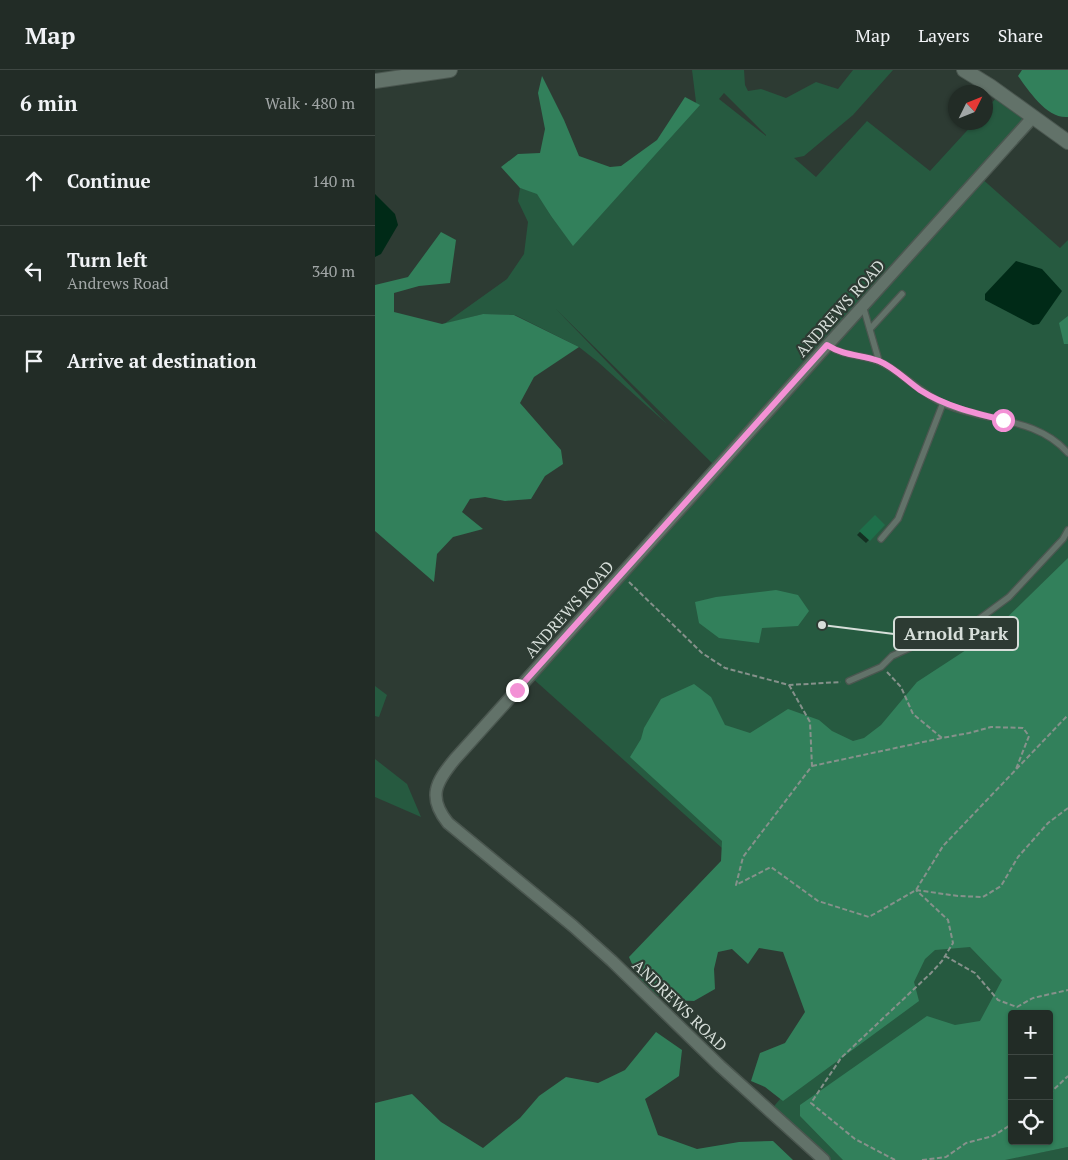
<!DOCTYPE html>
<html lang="en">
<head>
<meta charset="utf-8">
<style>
  body { margin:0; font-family:"PT Serif",serif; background:#2a342e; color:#f1f3f6 }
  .controls { position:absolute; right:15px; bottom:15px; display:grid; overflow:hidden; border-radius:5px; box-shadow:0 1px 4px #0004 }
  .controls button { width:45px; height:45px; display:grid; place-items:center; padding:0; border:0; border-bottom:1px solid #3f4843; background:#222c26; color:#f1f3f6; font:25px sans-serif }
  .compass { position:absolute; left:573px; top:15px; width:45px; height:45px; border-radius:50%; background:#222c26; box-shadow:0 1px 4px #0004; rotate:47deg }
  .stop { position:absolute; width:15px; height:15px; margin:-11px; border:4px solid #f391d5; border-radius:50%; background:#fff }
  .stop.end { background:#f391d5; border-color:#fff; box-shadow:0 1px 5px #0008 }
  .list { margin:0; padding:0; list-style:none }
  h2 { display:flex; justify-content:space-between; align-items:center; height:65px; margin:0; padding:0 20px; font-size:21px }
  h2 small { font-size:16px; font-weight:400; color:#a2a7a7 }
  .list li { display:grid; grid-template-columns:32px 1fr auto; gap:15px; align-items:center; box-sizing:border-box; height:90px; padding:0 20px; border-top:1px solid #3f4843 }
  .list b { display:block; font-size:19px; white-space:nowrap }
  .list p { margin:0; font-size:16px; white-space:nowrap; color:#a2a7a7 }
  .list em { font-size:16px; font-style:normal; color:#a2a7a7 }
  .icon { flex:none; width:28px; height:28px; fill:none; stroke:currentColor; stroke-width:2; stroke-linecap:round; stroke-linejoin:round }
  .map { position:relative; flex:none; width:693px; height:1090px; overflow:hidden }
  header { display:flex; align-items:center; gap:30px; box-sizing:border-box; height:70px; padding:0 25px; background:#222c26; border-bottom:1px solid #3f4843 }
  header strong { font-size:24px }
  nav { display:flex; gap:28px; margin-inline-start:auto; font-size:18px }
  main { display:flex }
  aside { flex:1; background:#222c26 }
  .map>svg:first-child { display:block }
</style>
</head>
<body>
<header>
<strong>Map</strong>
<nav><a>Map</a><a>Layers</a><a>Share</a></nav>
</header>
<main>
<aside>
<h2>6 min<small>Walk · 480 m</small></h2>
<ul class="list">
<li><svg class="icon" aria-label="ahead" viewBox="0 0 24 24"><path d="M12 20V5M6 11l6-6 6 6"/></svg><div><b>Continue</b></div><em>140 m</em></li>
<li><svg class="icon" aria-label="left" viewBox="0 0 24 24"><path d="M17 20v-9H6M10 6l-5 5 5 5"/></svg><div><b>Turn left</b><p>Andrews Road</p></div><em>340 m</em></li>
<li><svg class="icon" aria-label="arrive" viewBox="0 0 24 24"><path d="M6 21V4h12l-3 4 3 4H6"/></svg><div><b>Arrive at destination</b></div></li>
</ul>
</aside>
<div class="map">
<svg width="693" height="1090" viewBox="0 0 693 1090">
  <rect width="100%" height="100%" fill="#2d3b33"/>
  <g fill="#265a40" fill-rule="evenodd">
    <path d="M317,0h52l1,15 3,6 13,-2 25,9 30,-16 22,7 15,-19h40l-40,45 -49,41 -10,2 22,19 51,-56 63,50 44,-48 11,-1 1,-12 14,-17 33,24 -53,60 80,71 8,-8v884l-30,29 30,-6v13h-244l-54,-49 107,-127 -114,-100 -109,117 -22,-16 109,-120 -211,-189 187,-208 -161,-159 111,115 -69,-62 -19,-15 -64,-32 -32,-1 -39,10 63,-45 17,-25 4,-32 -10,-21 2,-13 17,5 14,23 19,25 126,-139zM349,23l42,42v1l-47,-37zM637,944h37v127h-37z"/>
    <path d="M0,616l12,9 -8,22 -4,-1z"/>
    <path d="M0,689l32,25 14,33 -46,-20z"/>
  </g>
  <g fill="#32805b" fill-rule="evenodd">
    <path d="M647,0h46v47c-21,2 -39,-26 -50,-41z"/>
    <path d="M167,6l22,44 15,36 31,11 11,-1 36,-26 28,-43 15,8 -127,141 -22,-30 -14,-22 -17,-6 -19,-21 17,-13 22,-1 5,-24 -7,-36z"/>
    <path d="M66,162l15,8 -6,43 -31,3 -25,7v19l48,12 41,-10 31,1 65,32 -45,30 -14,26 41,47 2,14 -18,12 -14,23 -26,2 -20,-4 -15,2 -8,13 21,17 -30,8 -16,17 -3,28 -59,-51v-246l33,-8z"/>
    <path d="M693,246v28h-4l-5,-21z"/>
    <path d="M693,488v589l-63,13h-162l-43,-44v-11l127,-89 28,9 25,-4 22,-41 -32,-33 -35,3 -10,9 -11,23 5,19 -136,100 -18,-14 -14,-6 9,-28 25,-10 20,-31 -22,-60 -24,-4 -11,16 -16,-15 -14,3 -4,17 1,20 -21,12 -23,-1 -39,-36 -3,-7 92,-96 1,-20 -92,-84 11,-18 3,-11 17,-29 33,-15 17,13 14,28 25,8 38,-24 31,11 13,11 21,10 11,-3 17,-13 36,-43 72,-47zM637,944h37v127h-37z"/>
    <path d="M401,520l22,5 11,16 -11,15 -36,2 -3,15 -40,-5 -20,-15 -4,-21 21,-5z"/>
    <path d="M281,962l26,18 -3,26 -34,23 13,36 39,14 42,-7 34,-1 20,19h-418v-57l37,-9 29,28 42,26 37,-30 19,-22 27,-19 32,6 27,-13z"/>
  </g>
  <g fill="#002a17">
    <path d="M0,124l20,20 3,11 -17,29 -6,3z"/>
    <path d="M641,191l26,8 20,22 -23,33 -6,1 -48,-25v-6z"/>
  </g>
  <path fill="#0007" d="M500,446l9,9 -18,18 -9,-8z"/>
  <path fill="#1e6f4a" d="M500,445l10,10 -15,16 -11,-10z"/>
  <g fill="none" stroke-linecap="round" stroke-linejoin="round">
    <defs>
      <g id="service">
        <path d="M488,236l16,55"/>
        <path d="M495,259l32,-35"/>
        <path d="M452,275c18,12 33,9 51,16 8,3 16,9 23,14 13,10 26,20 41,28 41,19 94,13 126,50"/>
        <path d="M506,469l17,-20 45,-116"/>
        <path d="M474,611l32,-14 11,-11 26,-12 30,-3 19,-13 42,-31 54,-58 5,-9"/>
      </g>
      <path id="minor" d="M449,1090l-104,-94 -108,-105 -39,-35 -125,-103c-21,-26 -12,-41 7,-64l578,-642"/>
      <g id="tertiary">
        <path d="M589,0l26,16 78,56"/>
        <path d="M0,11l75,-11"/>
      </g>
    </defs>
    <use href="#service" stroke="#4b5750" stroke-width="8"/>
    <use href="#minor" stroke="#4b5750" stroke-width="14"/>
    <use href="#tertiary" stroke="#4b5750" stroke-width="16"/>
    <g stroke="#86918b" stroke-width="2" stroke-dasharray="5 2.5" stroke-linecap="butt">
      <path d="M254,512l73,71 23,15 64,17 52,-3"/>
      <path d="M512,602l14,15 12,27 29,24 27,-5 22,-6 32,1 6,8 -13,33"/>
      <path d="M414,615l21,37 2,44 -69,91 -7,28 35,-18 47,34 51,16 47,-27 27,-44 125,-131"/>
      <path d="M437,696l130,-28"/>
      <path d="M541,820l42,6 25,1 18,-11 17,-29 30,-34 20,-15"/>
      <path d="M570,886l30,17 23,27 19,7 16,-9 35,-8"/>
      <path d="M674,1024l19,-18"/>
      <path d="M520,1090l-40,-21 -44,-36 30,-45 90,-85 11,-12 11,-18 -5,-23 -32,-30"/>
      <path d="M547,1090l24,-3 20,-14 27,-7 19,-12"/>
    </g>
    <use href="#service" stroke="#627269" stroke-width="5.5"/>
    <use href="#minor" stroke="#627269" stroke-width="11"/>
    <use href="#tertiary" stroke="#627269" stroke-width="14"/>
  </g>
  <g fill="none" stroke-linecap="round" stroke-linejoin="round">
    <path stroke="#f391d5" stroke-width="6" d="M142,620l310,-345c19,12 33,9 52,16 15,6 28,20 41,29 25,16 54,23 83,30"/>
  </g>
  <g text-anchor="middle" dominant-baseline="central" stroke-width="4.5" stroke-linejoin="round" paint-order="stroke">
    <g font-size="16" fill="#d7dfda" stroke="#2d3b33">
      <text transform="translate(465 238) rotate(-48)">ANDREWS ROAD</text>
      <text transform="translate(194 539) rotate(-48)">ANDREWS ROAD</text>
      <text transform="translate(305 935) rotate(44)">ANDREWS ROAD</text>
    </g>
  </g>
  <path fill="none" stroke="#d7dfda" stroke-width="2" d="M447 555L519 564"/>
  <circle fill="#d7dfda" stroke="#2d3b33" stroke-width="2" cx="447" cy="555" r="5"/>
  <rect fill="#2d3b33" stroke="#d7dfda" stroke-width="2" x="519" y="547" width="124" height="33" rx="5"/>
  <g font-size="18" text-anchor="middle" font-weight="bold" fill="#d7dfda">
    <text x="581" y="570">Arnold Park</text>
  </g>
</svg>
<div class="controls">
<button>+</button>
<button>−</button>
<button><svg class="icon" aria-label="locate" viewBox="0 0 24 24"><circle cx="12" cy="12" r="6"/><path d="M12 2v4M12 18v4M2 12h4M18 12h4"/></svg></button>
</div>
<svg class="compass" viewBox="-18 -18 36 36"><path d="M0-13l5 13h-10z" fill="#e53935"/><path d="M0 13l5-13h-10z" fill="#a2a7a7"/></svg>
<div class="stop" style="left:628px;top:350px"></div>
<div class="stop end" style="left:142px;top:620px"></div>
</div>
</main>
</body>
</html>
